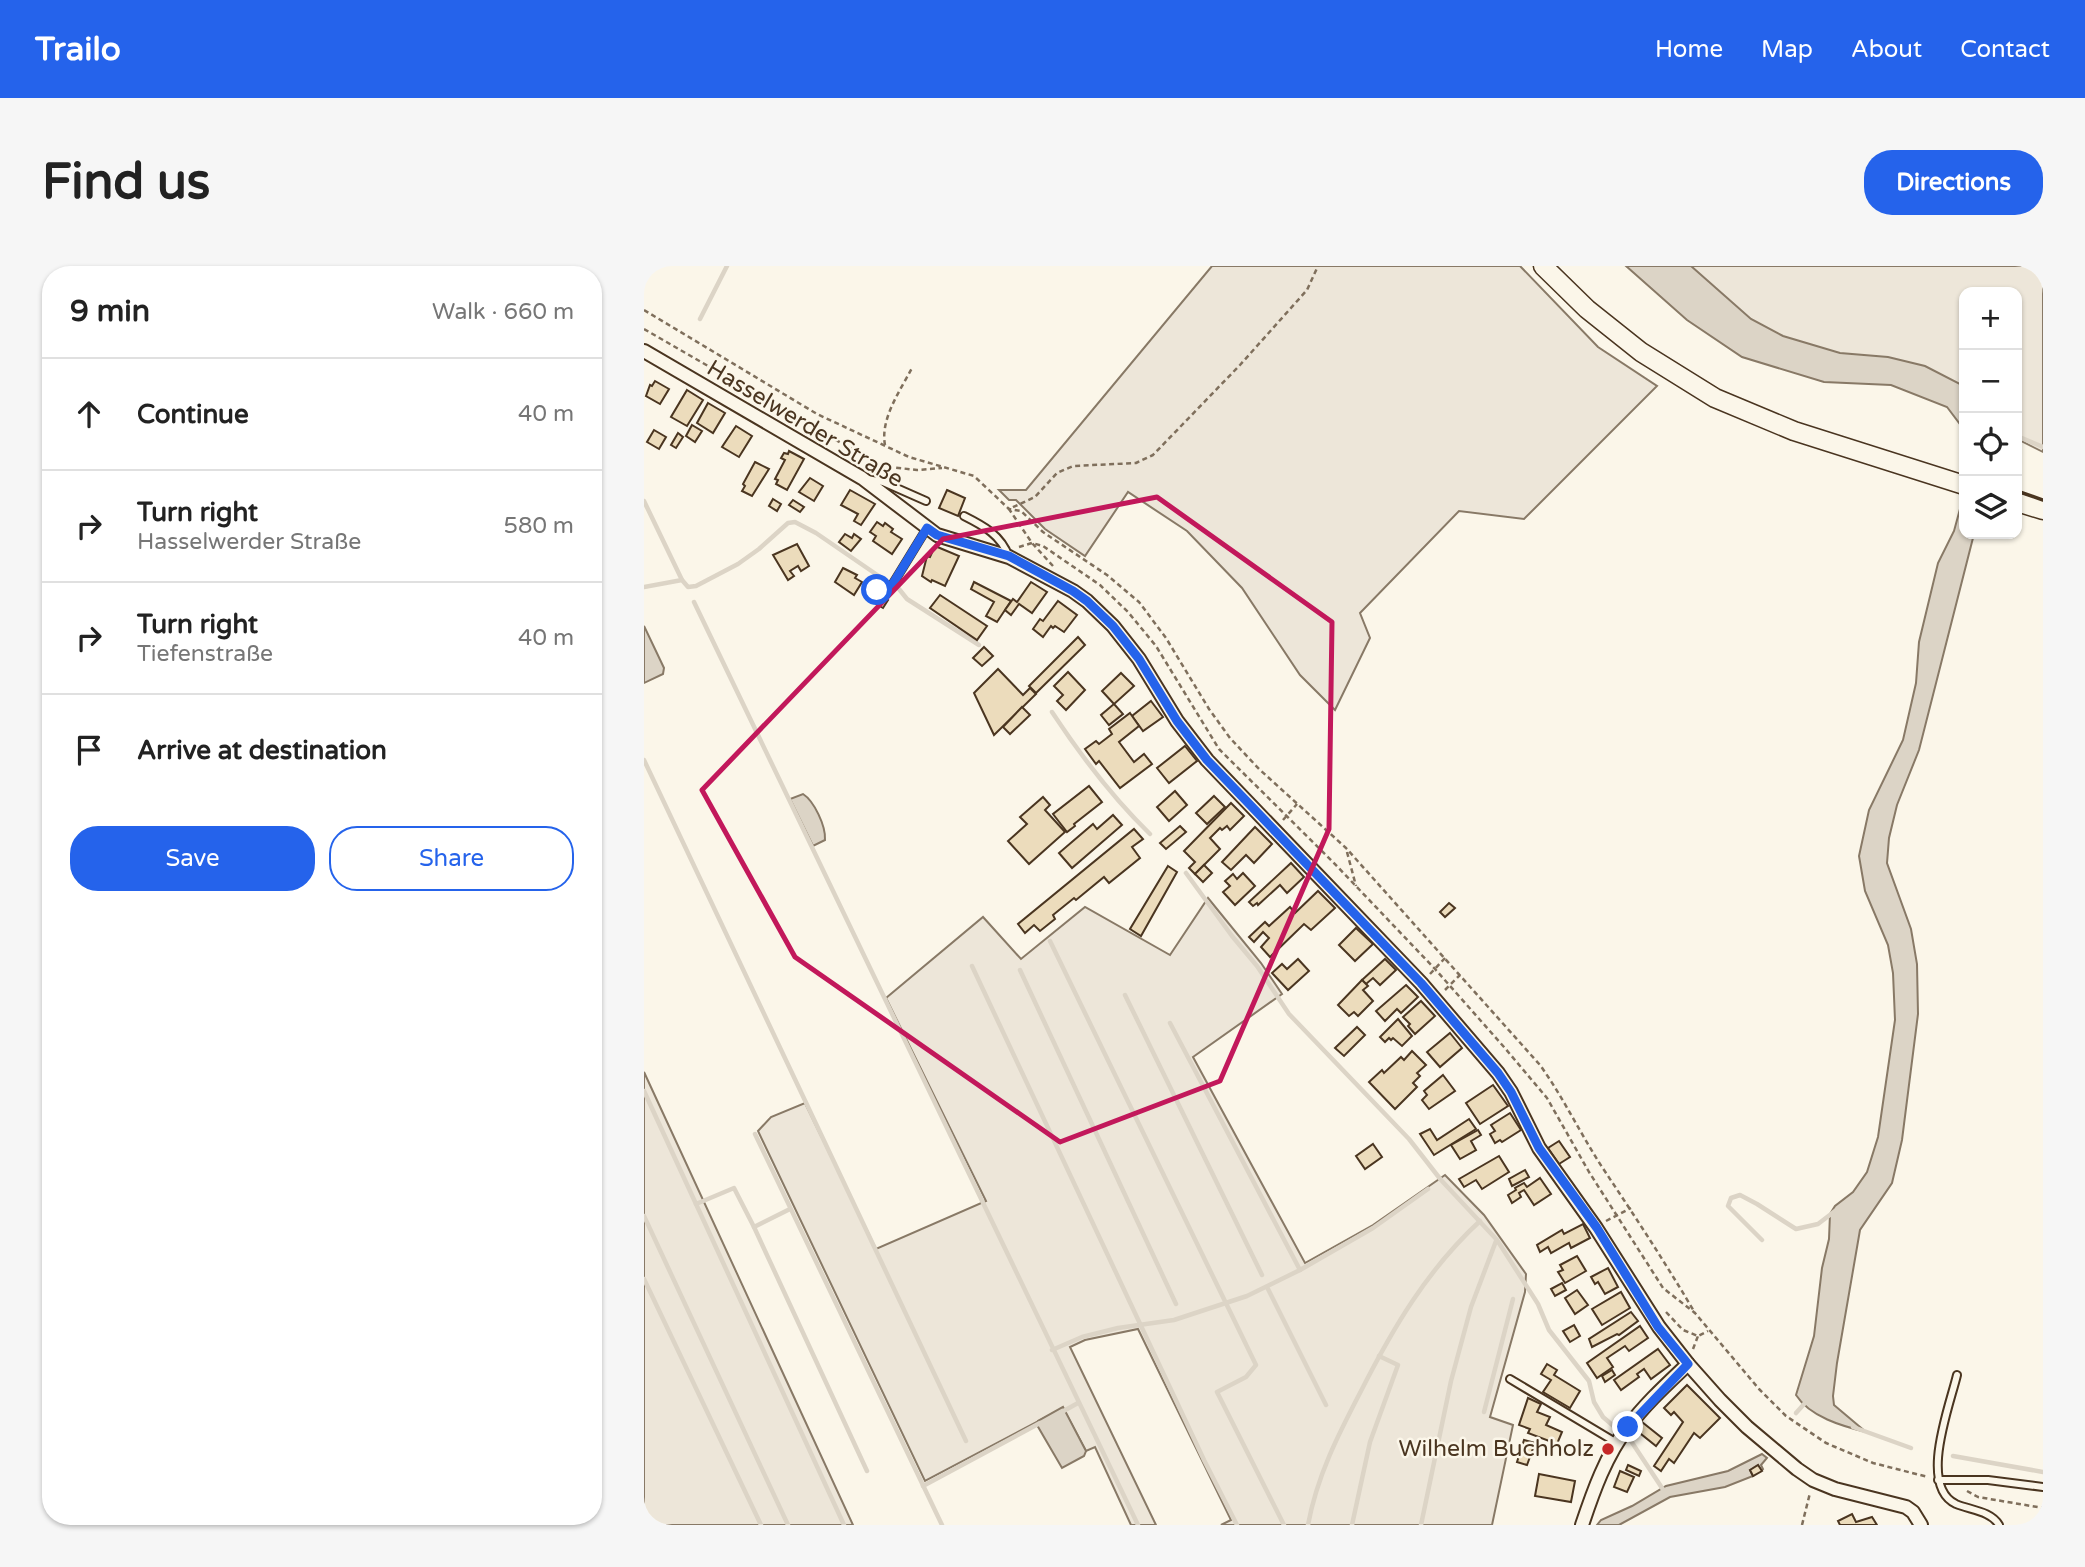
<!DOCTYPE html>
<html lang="en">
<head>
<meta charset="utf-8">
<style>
  body { margin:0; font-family:"Varela Round",sans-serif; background:#f6f6f6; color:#222 }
  .controls { position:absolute; right:21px; top:21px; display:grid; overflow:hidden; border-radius:14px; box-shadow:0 2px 5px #0004 }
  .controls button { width:63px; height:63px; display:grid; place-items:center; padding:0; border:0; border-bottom:2px solid #e0e0e0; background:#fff; color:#222; font:35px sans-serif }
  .stop { position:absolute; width:21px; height:21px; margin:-16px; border:5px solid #2563eb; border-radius:50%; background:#fff }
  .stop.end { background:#2563eb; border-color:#fff; box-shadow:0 2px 7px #0008 }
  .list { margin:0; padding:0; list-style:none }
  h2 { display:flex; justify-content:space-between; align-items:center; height:91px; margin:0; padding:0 28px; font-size:30px }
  h2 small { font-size:23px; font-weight:400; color:#767676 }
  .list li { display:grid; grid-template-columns:46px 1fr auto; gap:21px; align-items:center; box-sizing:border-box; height:112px; padding:0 28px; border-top:2px solid #e0e0e0 }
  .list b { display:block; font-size:26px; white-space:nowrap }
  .list p { margin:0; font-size:23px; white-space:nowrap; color:#767676 }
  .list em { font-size:23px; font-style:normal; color:#767676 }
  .actions { display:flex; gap:14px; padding:21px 28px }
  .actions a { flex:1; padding:16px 0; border:2px solid #2563eb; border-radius:28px; text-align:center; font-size:24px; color:#2563eb }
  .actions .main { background:#2563eb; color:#fff }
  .icon { flex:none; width:38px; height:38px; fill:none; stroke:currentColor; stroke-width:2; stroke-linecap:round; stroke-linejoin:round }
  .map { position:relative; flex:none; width:1399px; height:1259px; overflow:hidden; border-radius:28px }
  header { display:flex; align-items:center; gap:42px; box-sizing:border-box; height:98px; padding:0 35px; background:#2563eb; color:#fff }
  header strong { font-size:33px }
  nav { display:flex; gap:38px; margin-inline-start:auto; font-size:24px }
  .intro { display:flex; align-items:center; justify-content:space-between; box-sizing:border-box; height:168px; padding:0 42px }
  h1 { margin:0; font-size:49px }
  .button { padding:18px 32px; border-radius:28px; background:#2563eb; color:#fff; font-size:24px; font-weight:700 }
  main { display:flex; gap:42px; padding:0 42px }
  aside { flex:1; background:#fff; border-radius:28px; box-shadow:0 2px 5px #0004 }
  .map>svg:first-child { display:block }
</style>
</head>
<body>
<header>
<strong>Trailo</strong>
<nav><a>Home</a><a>Map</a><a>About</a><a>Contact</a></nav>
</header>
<div class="intro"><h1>Find us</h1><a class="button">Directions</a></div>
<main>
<aside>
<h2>9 min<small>Walk · 660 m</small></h2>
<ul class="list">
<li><svg class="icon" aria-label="ahead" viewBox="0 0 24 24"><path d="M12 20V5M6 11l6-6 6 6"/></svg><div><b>Continue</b></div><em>40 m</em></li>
<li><svg class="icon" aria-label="right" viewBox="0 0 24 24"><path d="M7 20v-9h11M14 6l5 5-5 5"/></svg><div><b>Turn right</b><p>Hasselwerder Straße</p></div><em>580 m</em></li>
<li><svg class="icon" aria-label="right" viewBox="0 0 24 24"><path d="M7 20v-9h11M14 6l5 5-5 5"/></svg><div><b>Turn right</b><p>Tiefenstraße</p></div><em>40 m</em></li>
<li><svg class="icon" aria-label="arrive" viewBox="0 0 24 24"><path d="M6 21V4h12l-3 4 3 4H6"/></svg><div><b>Arrive at destination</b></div></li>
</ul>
<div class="actions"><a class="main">Save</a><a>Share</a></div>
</aside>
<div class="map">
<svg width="1399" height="1259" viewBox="0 0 1399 1259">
  <rect width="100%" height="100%" fill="#fbf6e9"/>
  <g fill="#ede6d9" stroke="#887966" stroke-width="2">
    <path d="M568,0h308l78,81 59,39 -133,133 -65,-8 -99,102 10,25 -35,72 -35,-35 -58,-87 -55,-57 -59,-39 -43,64 -40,-27 -29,-29h-7l-10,-10h27z"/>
    <path d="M1026,0h373v186l-26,-13v-147h-53v111l-193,-59z"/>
    <path d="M564,632l53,65 21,31 -89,63 112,206 68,-38 72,-50 39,40 42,59 -1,18 -35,125 23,8 -21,100h-271l10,-5 -93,-191 -53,11 -15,7 86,178h-25l-36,-78 -9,4 -23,-43 -138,73 -167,-350 13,-14 34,-14 71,146 110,-48 -100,-203 97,-81 38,42 64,-52 85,48z"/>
    <path d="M0,806l209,453h-209z"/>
  </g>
  <g fill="#dcd4c6" stroke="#887966" stroke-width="2">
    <path d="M982,0h65l60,53 32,17 57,17 48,4 37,9 39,20v61l-2,-20 -15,-20 -56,-22 -67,-3 -82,-25 -55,-37z"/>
    <path d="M1319,232l1,36h10l-55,216 -22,55 -8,33 -2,25 24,66 6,35 1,50 -16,126 -10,43 -32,47 -23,133 -4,33 1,9 32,27c-24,-6 -56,-15 -70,-37l18,-59 8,-68 7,-29 1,-25 5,-8 18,-14 14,-20 11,-35 17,-117 -2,-47 -5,-28 -23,-54 -6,-35 10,-46 34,-70 13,-57 3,-41 19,-79 16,-32z"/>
    <path d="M0,360l20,42 -1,6 -19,9z"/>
    <path d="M159,528c11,7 23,32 22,46l-12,6 -23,-47z"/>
    <path d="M419,1141l23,44 -2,5 -22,12 -25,-43 1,-4z"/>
    <path d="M1118,1188l5,4 -6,7 2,4 -2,2 -3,-6 -8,5 3,6 -28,11 -55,10 -51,28h-22l4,-5 31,-14 34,-20 62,-15z"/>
  </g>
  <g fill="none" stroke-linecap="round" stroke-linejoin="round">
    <g stroke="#dcd4c6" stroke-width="4.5">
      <path d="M56,53l27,-53"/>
      <path d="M1373,170l26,11"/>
      <path d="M0,235l38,79"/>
      <path d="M0,321l38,-7 6,7 8,-1 42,-22 21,-15 29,-26 7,-1 21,11 70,48"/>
      <path d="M255,323l8,10 72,46"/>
      <path d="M50,336l444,923"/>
      <path d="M408,446c29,44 60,85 98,122"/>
      <path d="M0,494l322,681"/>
      <path d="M542,607l46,63 25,30 32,48 120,125 32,41 56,60 41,64 11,26 40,51 5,21 9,15 28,24 33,50"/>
      <path d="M406,675l206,424 -10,12 -29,15 67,133"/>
      <path d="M328,700l232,494 33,65"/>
      <path d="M376,704l156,334"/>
      <path d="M481,729l137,280"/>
      <path d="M526,757l130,247"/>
      <path d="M0,825l52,113 38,-16 20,39 36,-18"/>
      <path d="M111,868l187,391"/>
      <path d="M52,938l148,321"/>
      <path d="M0,950l144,309"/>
      <path d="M110,961l113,244"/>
      <path d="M1118,974l-34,-34 3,-8 9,-3 17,9 39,25 22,-5 17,-13"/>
      <path d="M0,1013l117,246"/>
      <path d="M623,1021l59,118"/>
      <path d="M408,1084l30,-13 36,-9 56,-8 73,-24 53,-26 73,-42 55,-39"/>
      <path d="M840,1146l29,-113"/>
      <path d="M416,1147l18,-10"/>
      <path d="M1152,1147l9,-10"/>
      <path d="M1209,1161l58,21"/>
      <path d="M1309,1190l90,16"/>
      <path d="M279,1220l117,-63"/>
      <path d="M664,1259c9,-49 30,-90 53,-134 32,-63 66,-121 119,-170"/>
      <path d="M708,1259l18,-83 28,-77 -19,-9"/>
      <path d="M777,1259l30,-144 20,-74 25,-66"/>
    </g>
  </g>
  <g fill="#ecdcbc" stroke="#4a3520" stroke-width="2">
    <path d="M11,115l14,8 -9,15 -14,-8 4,-11 2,1z"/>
    <path d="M43,124l16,10 -16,26 -16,-9z"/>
    <path d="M64,137l17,10 -12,20 -16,-10z"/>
    <path d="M48,159l10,6 -7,11 -9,-6z"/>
    <path d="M92,160l16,10 -13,21 -17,-10z"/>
    <path d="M10,164l12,7 -7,12 -12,-7z"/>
    <path d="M34,167l5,4 -7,11 -5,-3z"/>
    <path d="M145,185l15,8 -17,31 -11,-6 2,-4 -3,-1 10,-19 -4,-2 3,-5 4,1z"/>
    <path d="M111,196l14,7 -17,27 -10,-5 3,-5 -2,-2z"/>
    <path d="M166,212l13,8 -9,15 -15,-9z"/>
    <path d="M206,224l25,14 -14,21 -7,-4 4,-7 -17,-9z"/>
    <path d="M303,224l18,8 -7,18 -19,-8z"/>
    <path d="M129,233l8,5 -4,7 -8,-5z"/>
    <path d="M149,234l11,7 -4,5 -11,-7z"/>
    <path d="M233,256l6,4 2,-3 8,6 -2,3 11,7 -10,15 -19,-13 3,-5 -6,-4z"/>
    <path d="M201,268l7,4 2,-4 7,5 -10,12 -12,-9z"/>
    <path d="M153,278l12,22 -8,5 -3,-5 -8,5 4,5 -6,4 -15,-25z"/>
    <path d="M291,280l24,10 -14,30 -13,-6 -1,2 -9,-6 5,-20 3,1z"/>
    <path d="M199,302l14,7 -2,3 7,4 -8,13 -19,-13z"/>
    <path d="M330,316l37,19 -14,21 -11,-6 8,-14 -23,-13z"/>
    <path d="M387,316l16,10 -15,21 -13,-9 -8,11 -6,-5 8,-11 4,3z"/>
    <path d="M228,324l16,10 -5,8 -17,-10z"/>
    <path d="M296,329l47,31 -10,14 -47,-32z"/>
    <path d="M414,335l19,14 -13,17 -9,-6 -2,2 -2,-2 -8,11 -10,-8 7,-10 3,2z"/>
    <path d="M434,371l7,8 -49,48 -7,-7z"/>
    <path d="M340,381l9,9 -11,10 -9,-8z"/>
    <path d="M354,403l25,26 7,-7 6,6 -42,41 -20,-42z"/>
    <path d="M424,406l17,18 -19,20 -9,-9 6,-6 -9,-9z"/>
    <path d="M477,407l13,13 -20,18 9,10 -14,11 -8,-10 13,-11 -12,-13z"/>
    <path d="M507,435l12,16 -20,14 -11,-15z"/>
    <path d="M378,441l8,8 -20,19 -7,-7z"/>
    <path d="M486,447l9,13 -20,16 15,20 10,-8 8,10 -32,24 -21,-27 -3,3 -11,-15 11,-8 3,3 13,-10 -3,-5z"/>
    <path d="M541,480l12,15 -28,22 -12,-15z"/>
    <path d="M445,520l13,16 -28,22 1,2 -8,6 -14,-18z"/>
    <path d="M531,525l12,14 -18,16 -12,-14z"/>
    <path d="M570,530l11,11 -18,17 -11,-11z"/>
    <path d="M399,531l7,8 -5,5 20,22 -36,32 -21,-23 19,-17 -7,-7z"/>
    <path d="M587,537l13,13 -14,14 -3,-4 -5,4 -2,-2 -10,10 10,11 -25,25 -6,-6 6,-6 -11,-11z"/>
    <path d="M469,549l9,10 -50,43 -13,-15 34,-29 4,5z"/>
    <path d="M536,560l6,6 -20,17 -6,-6z"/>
    <path d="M611,561l17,17 -18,19 -8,-8 -15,15 -9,-8z"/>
    <path d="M490,563l9,10 -11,8 8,11 -31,25 -5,-6 -28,23 -2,-2 -21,17 2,4 -15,12 -6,-6 -9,8 -7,-9z"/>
    <path d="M647,597l13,14 -17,16 -7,-8 -22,20 -1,-2 -4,3 -4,-4z"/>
    <path d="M560,599l8,8 -9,9 -8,-8z"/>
    <path d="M524,600l9,6 -36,64 -11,-7z"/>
    <path d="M599,607l12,13 -20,19 -12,-13 7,-6 -5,-5 8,-7 4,5z"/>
    <path d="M674,625l17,17 -24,22 -7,-6 -34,33 -9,-10 8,-9 -6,-6 -9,10 -5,-5 16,-15 4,4 21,-19 5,6z"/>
    <path d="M805,637l6,5 -10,9 -5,-5z"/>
    <path d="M712,662l17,16 -18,17 -16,-16z"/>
    <path d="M654,693l11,12 -21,19 -16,-17 10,-9 5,5z"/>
    <path d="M741,693l11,11 -16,15 -7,-7 -7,6 -4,-4z"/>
    <path d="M718,714l6,6 -5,4 10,11 -15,15 -4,-4 -5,4 -11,-11z"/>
    <path d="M762,719l12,12 -17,16 -4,-4 -12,12 -9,-10z"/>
    <path d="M777,735l14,15 -20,18 -7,-8 2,-2 -7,-7z"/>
    <path d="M754,753l14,17 -10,10 -9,-8 -2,2 -2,-2 -4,4 -5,-5z"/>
    <path d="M713,761l8,8 -21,21 -9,-8z"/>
    <path d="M806,767l12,15 -22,19 -13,-15z"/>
    <path d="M768,785l14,14 -9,8 3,3 -7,7 4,4 -22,22 -26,-27 13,-12 2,3 17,-16 3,3z"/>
    <path d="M799,809l12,16 -26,18 -7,-9 5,-5 -3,-4z"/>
    <path d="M849,819l15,21 -28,18 -14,-21z"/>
    <path d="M866,847l11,17 -19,12 -2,-2 -5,3 -5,-9 5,-3 -4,-6z"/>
    <path d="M825,853l7,10 -42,26 -14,-21 10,-5 7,11z"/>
    <path d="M834,864l3,5 -10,6 5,9 -16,9 -9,-14z"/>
    <path d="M915,875l11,16 -11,7 -11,-16z"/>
    <path d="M729,878l9,13 -17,12 -9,-13z"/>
    <path d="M855,890l10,16 -27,17 -6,-9 -12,7 -5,-8z"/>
    <path d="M881,904l4,7 -17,9 -3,-7z"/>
    <path d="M896,912l11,16 -17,11 -10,-15 -5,3 2,4 -9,6 -4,-8 8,-5 -1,-2 9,-5 3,4z"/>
    <path d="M939,958l7,14 -19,10 -2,-5 -18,10 -3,-6 -8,5 -3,-7 25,-15 2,4z"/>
    <path d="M933,990l9,15 -21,12 -7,-11 5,-2 -3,-5z"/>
    <path d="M964,1002l10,19 -13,7 -7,-12 -3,2 -4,-7z"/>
    <path d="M918,1017l4,7 -11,6 -4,-7z"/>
    <path d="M933,1024l11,15 -13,9 -10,-16z"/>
    <path d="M977,1026l9,16 -28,17 -10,-16z"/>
    <path d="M987,1046l7,9 -19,14 -2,-1 -25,13 -3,-8z"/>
    <path d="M930,1059l6,11 -10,6 -7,-11z"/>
    <path d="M996,1060l8,12 -19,13 -4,-5 -18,12 6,9 -16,11 -10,-15z"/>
    <path d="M1014,1083l12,16 -19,14 -7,-10 -7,5 2,3 -18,13 -7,-10z"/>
    <path d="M903,1098l10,6 -3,5 26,16 -10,17 -27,-16 8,-12 -10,-6z"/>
    <path d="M968,1104l3,5 -10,7 -3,-6z"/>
    <path d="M1043,1119l33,33 -20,20 -6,-5 -20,30 -5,-4 -8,12 -7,-5 29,-44 -9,-10 -3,3 -7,-7z"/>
    <path d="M884,1132l13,6 -4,8 13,5 -4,8 16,7 -5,12 -29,-11 2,-4 -11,-4z"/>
    <path d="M998,1156l20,16 -6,8 -20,-16z"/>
    <path d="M880,1174l11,3 -8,22 -10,-3z"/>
    <path d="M984,1199l13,6 -2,5 -13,-6z"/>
    <path d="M1114,1199l4,6 -9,5 -3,-6z"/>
    <path d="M976,1205l14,6 -7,15 -13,-5z"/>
    <path d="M895,1208l36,7 -4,21 -36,-6z"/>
    <path d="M1208,1248l4,8 16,-5 5,8h-37l-2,-4z"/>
  </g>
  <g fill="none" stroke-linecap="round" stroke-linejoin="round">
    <defs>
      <g id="lane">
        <path d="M223,213l16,3 43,19"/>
        <path d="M320,250c20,10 37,19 45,41"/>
        <path d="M233,324l6,2 6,-2 38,-62"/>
        <path d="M1313,1109c-7,30 -39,111 -1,129 14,6 35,7 43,21"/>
        <path d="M866,1113l107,64"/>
        <path d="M1294,1214h50l55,7"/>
      </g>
      <g id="street">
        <path d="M0,85l218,127 75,57 72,22 64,34 14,10 26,25 26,33 38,62 30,39 214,223 77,90 13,19 28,56 57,80 63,99 29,37 32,36 27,27 50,42 16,11 22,9 71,18 7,5 8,13"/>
        <path d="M938,1259c11,-33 24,-70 46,-98 17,-23 39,-43 60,-63"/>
      </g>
      <g id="secondary">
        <path d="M899,0l44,43 54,43 74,46 79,33 170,54"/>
        <path d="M1373,236l26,8"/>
      </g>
    </defs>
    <use href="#lane" stroke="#4a3520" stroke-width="10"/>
    <use href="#street" stroke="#4a3520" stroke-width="16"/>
    <use href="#secondary" stroke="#4a3520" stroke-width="21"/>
    <g stroke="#7f6f5c" stroke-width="2.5" stroke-dasharray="5 3.5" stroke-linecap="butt">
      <path d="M0,44l173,104 92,43 65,19 35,33 12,2 22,21 64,43 32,27 27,36 43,71 21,29 29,31 87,79 194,217c23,32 40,68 62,102 32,48 63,95 93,146"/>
      <path d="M0,63l237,137 36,4 25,-2"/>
      <path d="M241,179c-5,-26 15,-54 27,-77"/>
      <path d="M375,281l13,-4 11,3 57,39 28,27 28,34 63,103 114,113 102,107 69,78 43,51 42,74 74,116 32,25 64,76 27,27 40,27 47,20 55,14"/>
      <path d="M409,300l-21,-23 -23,-34 26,-12 22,-24 16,-7 63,-3 17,-8 87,-90 67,-75 11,-24"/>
      <path d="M639,554l14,-16"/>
      <path d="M703,586l9,34"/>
      <path d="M786,708l15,-16"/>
      <path d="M801,724l15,-15"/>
      <path d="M962,955l25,-13"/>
      <path d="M1022,1046l17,18 15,6 10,-5"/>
      <path d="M1049,1083l5,-13"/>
      <path d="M1323,1225l11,6 65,11"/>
      <path d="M1158,1259l8,-32"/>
    </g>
    <use href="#lane" stroke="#fbf6e9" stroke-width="6"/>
    <use href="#street" stroke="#fbf6e9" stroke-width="12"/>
    <use href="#secondary" stroke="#fbf6e9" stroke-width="18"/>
    <path stroke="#4a3520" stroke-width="3.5" d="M1373,225l26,9"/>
  </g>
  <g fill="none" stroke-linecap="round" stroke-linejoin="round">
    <path stroke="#2563eb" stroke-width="9" d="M233,324l6,2 6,-2 38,-62 10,7 72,21 64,35 14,10 26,25 26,33 38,62 30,39 214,223 77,90 13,19 28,56 58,80 61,99 30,37 -60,63"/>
  </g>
  <path fill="none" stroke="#c2185b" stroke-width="5" stroke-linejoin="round" d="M513,231l175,125 -3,207 -109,252 -160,61 -265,-185 -93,-167 241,-251z"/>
  <circle fill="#c62828" stroke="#fbf6e9" stroke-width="2.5" cx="964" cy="1183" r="7"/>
  <g text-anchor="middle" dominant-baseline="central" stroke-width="5" stroke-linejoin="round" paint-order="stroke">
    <g font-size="23" fill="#4a3520" stroke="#fbf6e9">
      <text transform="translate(161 158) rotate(31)">Hasselwerder Straße</text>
    </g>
    <g font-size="23" fill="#4a3520" stroke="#fbf6e9" text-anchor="end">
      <text x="950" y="1183">Wilhelm Buchholz</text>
    </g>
  </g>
</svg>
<div class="controls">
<button>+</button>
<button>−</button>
<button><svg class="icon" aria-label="locate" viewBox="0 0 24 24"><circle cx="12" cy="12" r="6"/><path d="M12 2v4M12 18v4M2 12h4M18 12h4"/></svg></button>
<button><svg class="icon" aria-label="layers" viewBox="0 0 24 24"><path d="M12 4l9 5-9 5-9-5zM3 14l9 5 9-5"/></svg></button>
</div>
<div class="stop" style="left:233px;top:324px"></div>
<div class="stop end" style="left:984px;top:1161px"></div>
</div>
</main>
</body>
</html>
